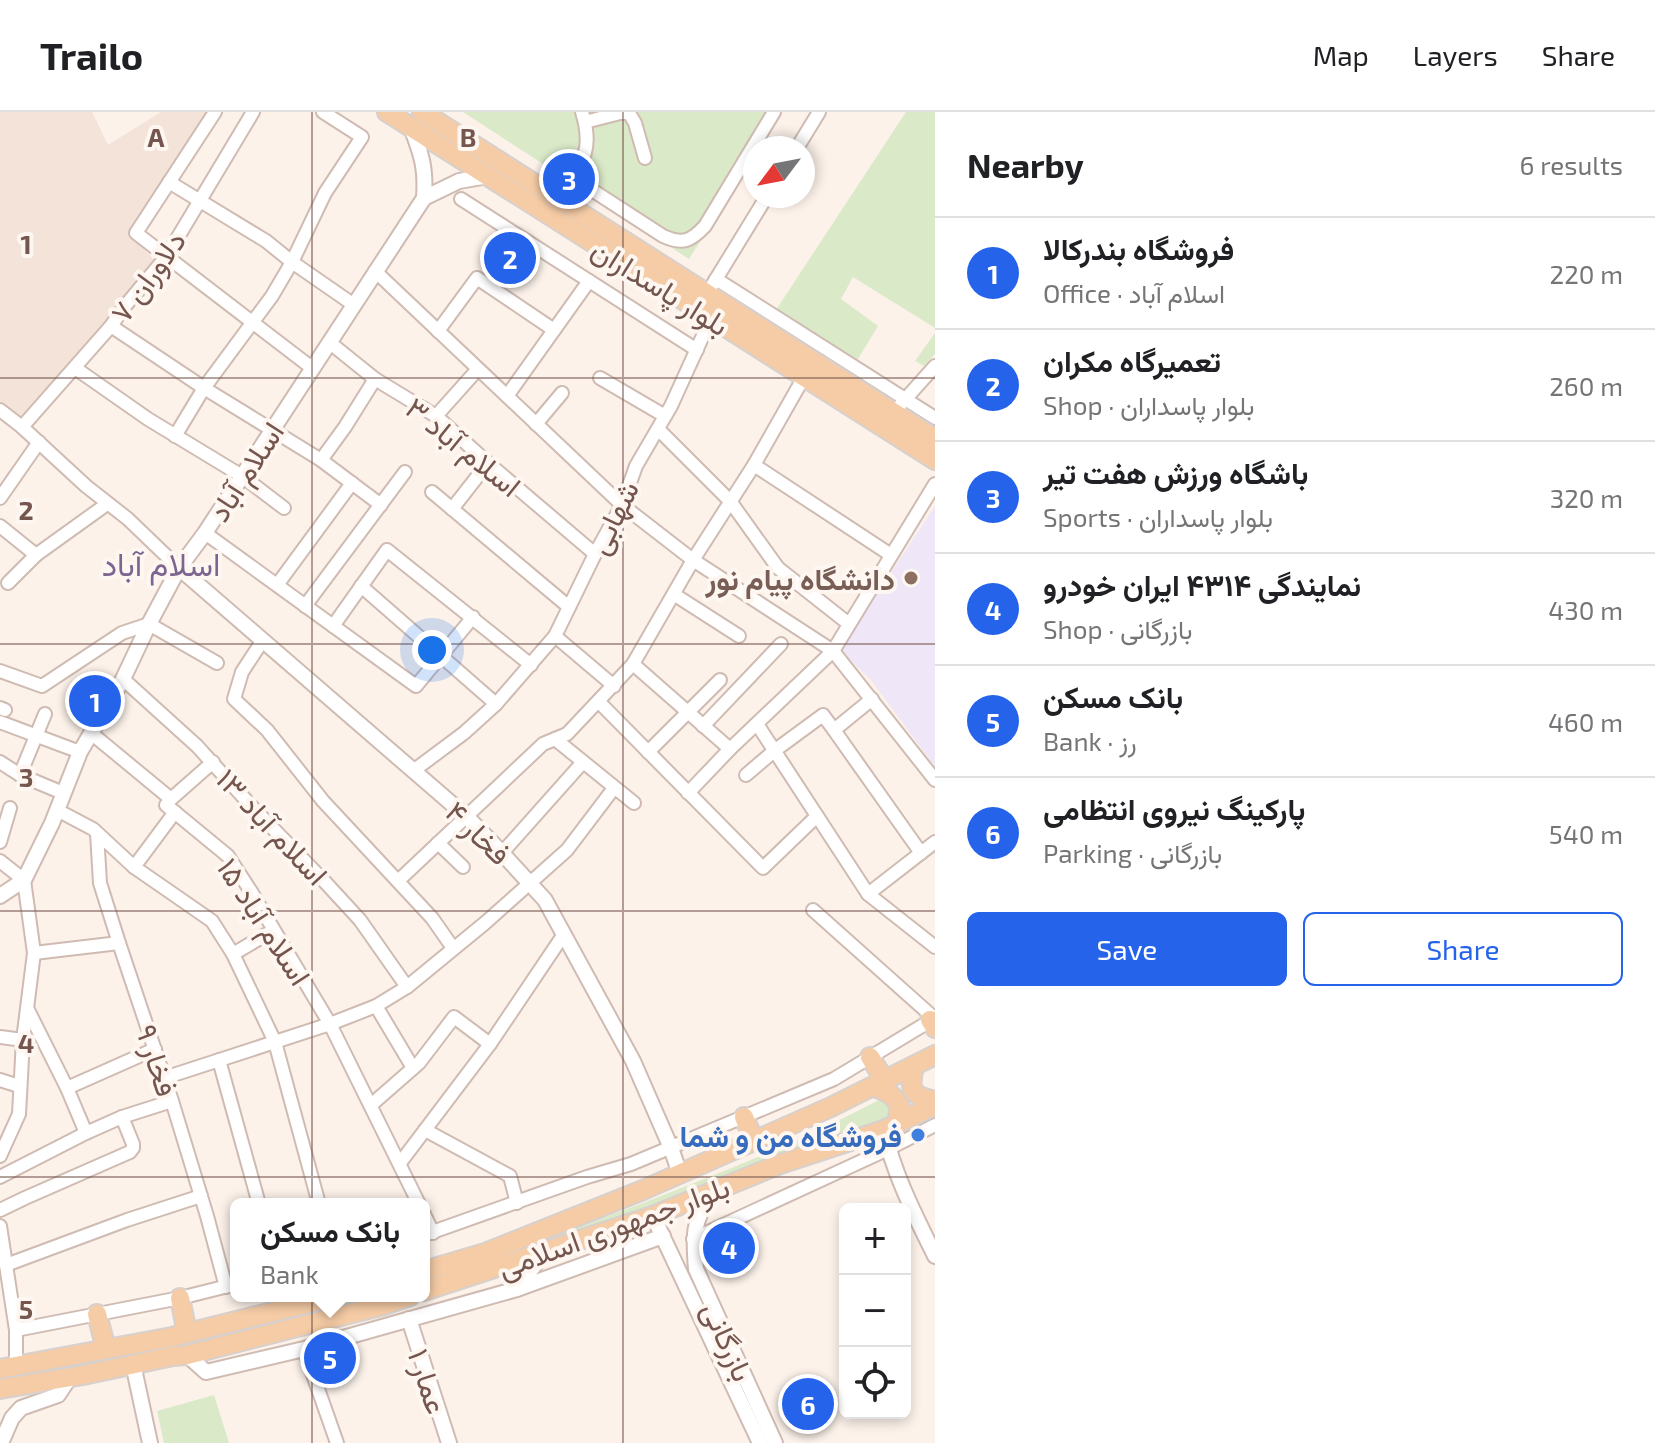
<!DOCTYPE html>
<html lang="en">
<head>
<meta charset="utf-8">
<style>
  body { margin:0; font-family:"Exo 2",Vazirmatn,sans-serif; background:#f6f6f6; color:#202124 }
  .controls { position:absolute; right:24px; bottom:24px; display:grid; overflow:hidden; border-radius:12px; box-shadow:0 4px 12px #0003 }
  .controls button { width:72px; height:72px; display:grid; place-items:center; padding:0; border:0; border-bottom:2px solid #e0e0e0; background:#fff; color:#202124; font:40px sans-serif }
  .compass { position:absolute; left:743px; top:24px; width:72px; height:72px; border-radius:50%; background:#fff; box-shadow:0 4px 12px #0003; rotate:238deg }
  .you { position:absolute; left:432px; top:538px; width:28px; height:28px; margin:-20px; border:6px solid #fff; border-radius:50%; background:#1a73e8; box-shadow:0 0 0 12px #1a73e833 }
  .badge { display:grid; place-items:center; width:52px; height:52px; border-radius:50%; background:#2563eb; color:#fff; font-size:26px; font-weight:700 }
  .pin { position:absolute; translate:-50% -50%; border:4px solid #fff; box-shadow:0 2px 8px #0006 }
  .popup { position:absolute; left:230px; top:1086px; width:200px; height:104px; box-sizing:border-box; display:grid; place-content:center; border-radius:12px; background:#fff; filter:drop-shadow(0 2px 6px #0005); font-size:26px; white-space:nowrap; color:#757577 }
  .popup b { font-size:30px; color:#202124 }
  .popup::after { content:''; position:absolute; left:50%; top:100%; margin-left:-16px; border:16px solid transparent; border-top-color:#fff }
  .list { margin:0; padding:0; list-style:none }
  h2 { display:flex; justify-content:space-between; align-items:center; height:104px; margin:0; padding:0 32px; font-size:34px }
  h2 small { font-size:26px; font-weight:400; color:#757577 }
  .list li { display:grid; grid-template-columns:52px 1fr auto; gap:24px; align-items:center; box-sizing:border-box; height:112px; padding:0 32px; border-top:2px solid #e0e0e0 }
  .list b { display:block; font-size:30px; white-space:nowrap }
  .list p { margin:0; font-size:26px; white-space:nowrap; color:#757577 }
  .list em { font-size:26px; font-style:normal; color:#757577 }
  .actions { display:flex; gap:16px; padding:24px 32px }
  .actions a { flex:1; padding:18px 0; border:2px solid #2563eb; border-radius:12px; text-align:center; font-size:28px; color:#2563eb }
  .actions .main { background:#2563eb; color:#fff }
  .icon { flex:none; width:44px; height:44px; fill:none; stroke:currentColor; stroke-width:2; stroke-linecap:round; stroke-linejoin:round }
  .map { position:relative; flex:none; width:935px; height:1331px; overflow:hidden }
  header { display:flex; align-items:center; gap:48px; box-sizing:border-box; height:112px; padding:0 40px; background:#fff; border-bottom:2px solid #e0e0e0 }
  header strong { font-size:38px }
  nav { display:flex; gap:44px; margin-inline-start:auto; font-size:28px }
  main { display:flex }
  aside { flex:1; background:#fff }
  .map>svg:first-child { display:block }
</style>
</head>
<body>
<header>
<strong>Trailo</strong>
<nav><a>Map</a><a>Layers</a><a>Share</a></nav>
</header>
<main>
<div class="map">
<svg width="935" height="1331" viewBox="0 0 935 1331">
  <rect width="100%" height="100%" fill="#fcf2ea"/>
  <path fill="#f3e3d8" d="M0,0h92l16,33 53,-33h46l-78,121 26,28 -131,158 -24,-18z"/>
  <path fill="#efe6f8" d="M935,394v261l-64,-87 -31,-30z"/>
  <g fill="#dae9c8">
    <path d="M463,0h319l-93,147z"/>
    <path d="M906,0h29v216l-82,-51 -12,22 37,27 -25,41 -77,-57z"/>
    <path d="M935,221v21l-11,12 -9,-5z"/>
    <path d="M879,988l11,3 3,7 -3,6 -16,7 -45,17 -52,16 -94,38 -140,52 -119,37v-6c88,-26 175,-56 260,-90 66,-26 132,-54 195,-87z"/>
    <path d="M360,1184h22c-125,38 -253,64 -382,87v-7l174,-32z"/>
    <path d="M214,1283l15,48h-65l-7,-32z"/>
  </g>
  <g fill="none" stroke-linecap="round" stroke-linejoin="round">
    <defs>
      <g id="minor">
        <path d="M215,0l-79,121 176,135"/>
        <path d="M585,10l35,-9h9l6,10 10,35"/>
        <path d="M797,36l22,-36"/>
        <path d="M572,65l91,59c20,9 28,5 42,-10l69,-114"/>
        <path d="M169,70l97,59 26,21 62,43"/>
        <path d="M557,86c23,-33 38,-44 25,-86"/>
        <path d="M461,87l236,151"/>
        <path d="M375,159l247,234 71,55 140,91 102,129"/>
        <path d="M716,167l219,139"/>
        <path d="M713,172l54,-88"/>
        <path d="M111,214l93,62 117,72 60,45"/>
        <path d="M438,219l39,-53 77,52"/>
        <path d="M329,230l46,37 61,37 52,47 107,91"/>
        <path d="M75,256l73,51 94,57 42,32"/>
        <path d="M600,266l65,38"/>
        <path d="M507,284l82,-115"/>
        <path d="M901,292l34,-38"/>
        <path d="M0,298l22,17 64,59 42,33 51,49"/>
        <path d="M436,304l42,-47"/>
        <path d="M536,312l26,-31"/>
        <path d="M22,315l89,-101 14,-20 41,-49 87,-145"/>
        <path d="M658,317l72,72 48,67 71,56"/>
        <path d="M175,324l29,-48 68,-92 20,-34 33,-69 37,-56 -39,-25"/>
        <path d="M321,348l24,-33 30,-48"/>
        <path d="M754,353l137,90"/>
        <path d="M432,380l137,115"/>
        <path d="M0,386l39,-56"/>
        <path d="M452,397l36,-46"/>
        <path d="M0,414l36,29 71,-51"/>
        <path d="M205,421l211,153 57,-69"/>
        <path d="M8,471l28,-28"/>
        <path d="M277,473l75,-102"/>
        <path d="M361,474l135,118"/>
        <path d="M675,483l64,41"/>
        <path d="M305,494l100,-134"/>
        <path d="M333,514l54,-76 144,115"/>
        <path d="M555,524l59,50"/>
        <path d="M263,528l-21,32 -8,27 33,31 56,71 109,117 21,30"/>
        <path d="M633,552l97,85"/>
        <path d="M0,559l42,15 80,-53 27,-9 68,39"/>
        <path d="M123,567l74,67 58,64 70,72 35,38 47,67"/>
        <path d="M872,587l-38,31 87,123"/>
        <path d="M599,590l164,166 54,-52"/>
        <path d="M0,596l5,2"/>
        <path d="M0,610l80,30"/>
        <path d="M757,612l111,170 67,53"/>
        <path d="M703,614l78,-82"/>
        <path d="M91,621l80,66 -5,6 62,51 24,37 78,131 89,180"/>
        <path d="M555,627l79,64"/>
        <path d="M648,640l72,-72"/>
        <path d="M0,650l20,13 43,18"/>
        <path d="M413,659l51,-38 32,-29 59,-68 40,-82 27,-49 14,-39 35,-60 40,-88"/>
        <path d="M20,663l25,-61"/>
        <path d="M746,663l28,-24 49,-36 11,15"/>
        <path d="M688,681l42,-44 103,-98 102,-167"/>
        <path d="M171,687l42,-37"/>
        <path d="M57,698l36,19 41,38 78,54 21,33 42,88 44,162"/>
        <path d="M97,721l3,50 19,60 53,158 35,115 19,71"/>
        <path d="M0,730l10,-34"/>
        <path d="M438,731l25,24"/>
        <path d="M502,741l81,-91"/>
        <path d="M0,749l24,19 10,73 -11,87 -4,74 -19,42"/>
        <path d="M134,755l41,-55"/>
        <path d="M398,769l145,-137 24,-10 66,-70 60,-104 61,-95 50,-88"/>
        <path d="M868,782l67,-52"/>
        <path d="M813,798l121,108"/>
        <path d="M34,841l85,-10"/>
        <path d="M233,842l34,-20"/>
        <path d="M376,894l37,62"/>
        <path d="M28,898l39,78 19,45 36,-16 50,-16"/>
        <path d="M0,925l23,3"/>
        <path d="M219,948l40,144"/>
        <path d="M164,966l166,-54 46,-18 31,-19 78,-64 82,-73 47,-62"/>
        <path d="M0,968l19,6"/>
        <path d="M67,976l88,-39"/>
        <path d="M371,993l48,-42 35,-46 36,27"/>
        <path d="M425,1018l85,46 7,27"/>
        <path d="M400,1051l90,-119 74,-110"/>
        <path d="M0,1065l86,-44"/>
        <path d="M0,1098l25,-12 105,-46 3,-4v-4l-11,-27"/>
        <path d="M424,1102l9,19"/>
        <path d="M0,1114l16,104v37"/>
        <path d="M424,1123l163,-58 44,-13 203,-85 101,-61"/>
        <path d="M693,1127l195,-90 47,-24"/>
        <path d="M6,1153l121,-45 74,-24"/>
        <path d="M16,1218l164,-32 56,-14"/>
        <path d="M304,1237l33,94"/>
      </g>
      <g id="tertiary">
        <path d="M424,86l35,-17 29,-5"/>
        <path d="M179,456l288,249 35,36 43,47 88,161 38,87 9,26"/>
        <path d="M0,784l24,-16 28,-57 28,-71 43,-73 26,-55 30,-56 26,-35 219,-335c2,-30 -2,-42 -13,-71"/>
        <path d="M884,1018c10,45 31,85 51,126"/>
        <path d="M711,1080c-18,31 -18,42 -15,77l79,174"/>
        <path d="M653,1104l107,227"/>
        <path d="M517,1177l146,-53"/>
        <path d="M409,1207l40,124"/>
        <path d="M187,1243l19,17 98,-23 213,-60 28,-38"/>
        <path d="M133,1252l17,79"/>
        <path d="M1,1331l11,-25 9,-10 37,-13 12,-18"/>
      </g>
      <g id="primary">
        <path d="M387,0l548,348"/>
        <path d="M422,0l513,327"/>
        <path d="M930,908l5,8"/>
        <path d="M870,945l15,24"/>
        <path d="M914,954c-5,24 -4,29 21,35"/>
        <path d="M873,975c13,3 21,8 27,20l-3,17"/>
        <path d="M744,1005l10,24"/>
        <path d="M424,1159l61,-18 158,-63 188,-83 104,-52"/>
        <path d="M424,1179l229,-75 127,-52 104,-34 51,-25"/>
        <path d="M180,1186l7,35"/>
        <path d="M97,1202l9,35"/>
        <path d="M0,1257l172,-32 165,-41"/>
        <path d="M0,1277l83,-14 90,-19 14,-1 197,-50 26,-9"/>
      </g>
    </defs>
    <use href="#minor" stroke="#cfbbb2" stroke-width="16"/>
    <use href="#tertiary" stroke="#cfbbb2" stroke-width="18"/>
    <use href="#primary" stroke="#d8d0cd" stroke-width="22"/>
    <use href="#minor" stroke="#fff" stroke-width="12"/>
    <use href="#tertiary" stroke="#fff" stroke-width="14"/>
    <use href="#primary" stroke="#f6cca6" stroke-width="18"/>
  </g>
  <path fill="none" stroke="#75564e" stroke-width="2" stroke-opacity="0.55" d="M312,0v1331M623,0v1331M0,266h935M0,532h935M0,799h935M0,1065h935"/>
  <circle fill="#8d6e63" stroke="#fef6f0" stroke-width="3" cx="911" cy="466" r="8"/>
  <circle fill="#3f7fe0" stroke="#fef6f0" stroke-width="3" cx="918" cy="1023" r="8"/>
  <g text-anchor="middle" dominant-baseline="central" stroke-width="8" stroke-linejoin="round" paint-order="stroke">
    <g font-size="30" fill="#75564e" stroke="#fef6f0">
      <text transform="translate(147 164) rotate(-54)">دلاوران ۷</text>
      <text transform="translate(661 174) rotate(32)">بلوار پاسداران</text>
      <text transform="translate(464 334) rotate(39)">اسلام آباد ۳</text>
      <text transform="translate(245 359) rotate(-57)">اسلام آباد</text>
      <text transform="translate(612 405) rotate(-64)">شهابی</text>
      <text transform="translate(273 714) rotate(47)">اسلام آباد ۱۳</text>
      <text transform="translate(479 720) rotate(44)">فخار ۴</text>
      <text transform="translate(265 809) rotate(57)">اسلام آباد ۱۵</text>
      <text transform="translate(158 948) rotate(72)">فخار ۹</text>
      <text transform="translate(613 1114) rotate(-20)">بلوار جمهوری اسلامی</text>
      <text transform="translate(729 1229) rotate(66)">بازرگانی</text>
      <text transform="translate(429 1269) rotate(72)">عمار ۱</text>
    </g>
    <g font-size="30" font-weight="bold" fill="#785e54" stroke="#fef6f0" text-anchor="end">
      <text x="895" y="466">دانشگاه پیام نور</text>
    </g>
    <g font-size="30" font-weight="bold" fill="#366cbe" stroke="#fef6f0" text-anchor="end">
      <text x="902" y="1023">فروشگاه من و شما</text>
    </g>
    <g font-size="32" fill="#7c6691" stroke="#fef6f0">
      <text x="161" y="451">اسلام آباد</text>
    </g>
  </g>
  <g font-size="26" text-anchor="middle" font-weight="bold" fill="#75564e" stroke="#fef6f0" stroke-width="8" stroke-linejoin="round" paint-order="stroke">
    <text x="156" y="35">A</text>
    <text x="468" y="35">B</text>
    <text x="26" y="142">1</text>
    <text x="26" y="408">2</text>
    <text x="26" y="675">3</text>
    <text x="26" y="941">4</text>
    <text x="26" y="1207">5</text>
  </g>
</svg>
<div class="controls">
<button>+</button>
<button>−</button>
<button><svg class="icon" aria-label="locate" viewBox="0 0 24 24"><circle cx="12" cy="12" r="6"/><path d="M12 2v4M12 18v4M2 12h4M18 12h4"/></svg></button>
</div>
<svg class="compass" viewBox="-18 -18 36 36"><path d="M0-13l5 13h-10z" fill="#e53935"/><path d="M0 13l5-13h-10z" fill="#757577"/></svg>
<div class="you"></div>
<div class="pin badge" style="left:95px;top:589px">1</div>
<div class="pin badge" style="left:510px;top:146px">2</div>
<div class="pin badge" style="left:569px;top:67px">3</div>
<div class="pin badge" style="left:729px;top:1136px">4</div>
<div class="pin badge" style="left:330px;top:1246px">5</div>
<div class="popup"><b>بانک مسکن</b>Bank</div>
<div class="pin badge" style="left:808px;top:1292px">6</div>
</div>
<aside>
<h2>Nearby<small>6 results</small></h2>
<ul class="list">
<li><span class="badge">1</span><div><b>فروشگاه بندرکالا</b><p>Office · اسلام آباد</p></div><em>220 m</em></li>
<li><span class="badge">2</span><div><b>تعمیرگاه مکران</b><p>Shop · بلوار پاسداران</p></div><em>260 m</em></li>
<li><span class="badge">3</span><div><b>باشگاه ورزش هفت تیر</b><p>Sports · بلوار پاسداران</p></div><em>320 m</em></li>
<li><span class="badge">4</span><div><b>نمایندگی ۴۳۱۴ ایران خودرو</b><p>Shop · بازرگانی</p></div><em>430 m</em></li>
<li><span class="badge">5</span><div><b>بانک مسکن</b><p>Bank · رز</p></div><em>460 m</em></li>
<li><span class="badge">6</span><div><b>پارکینگ نیروی انتظامی</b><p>Parking · بازرگانی</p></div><em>540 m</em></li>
</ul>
<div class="actions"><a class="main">Save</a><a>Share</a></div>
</aside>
</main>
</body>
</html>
